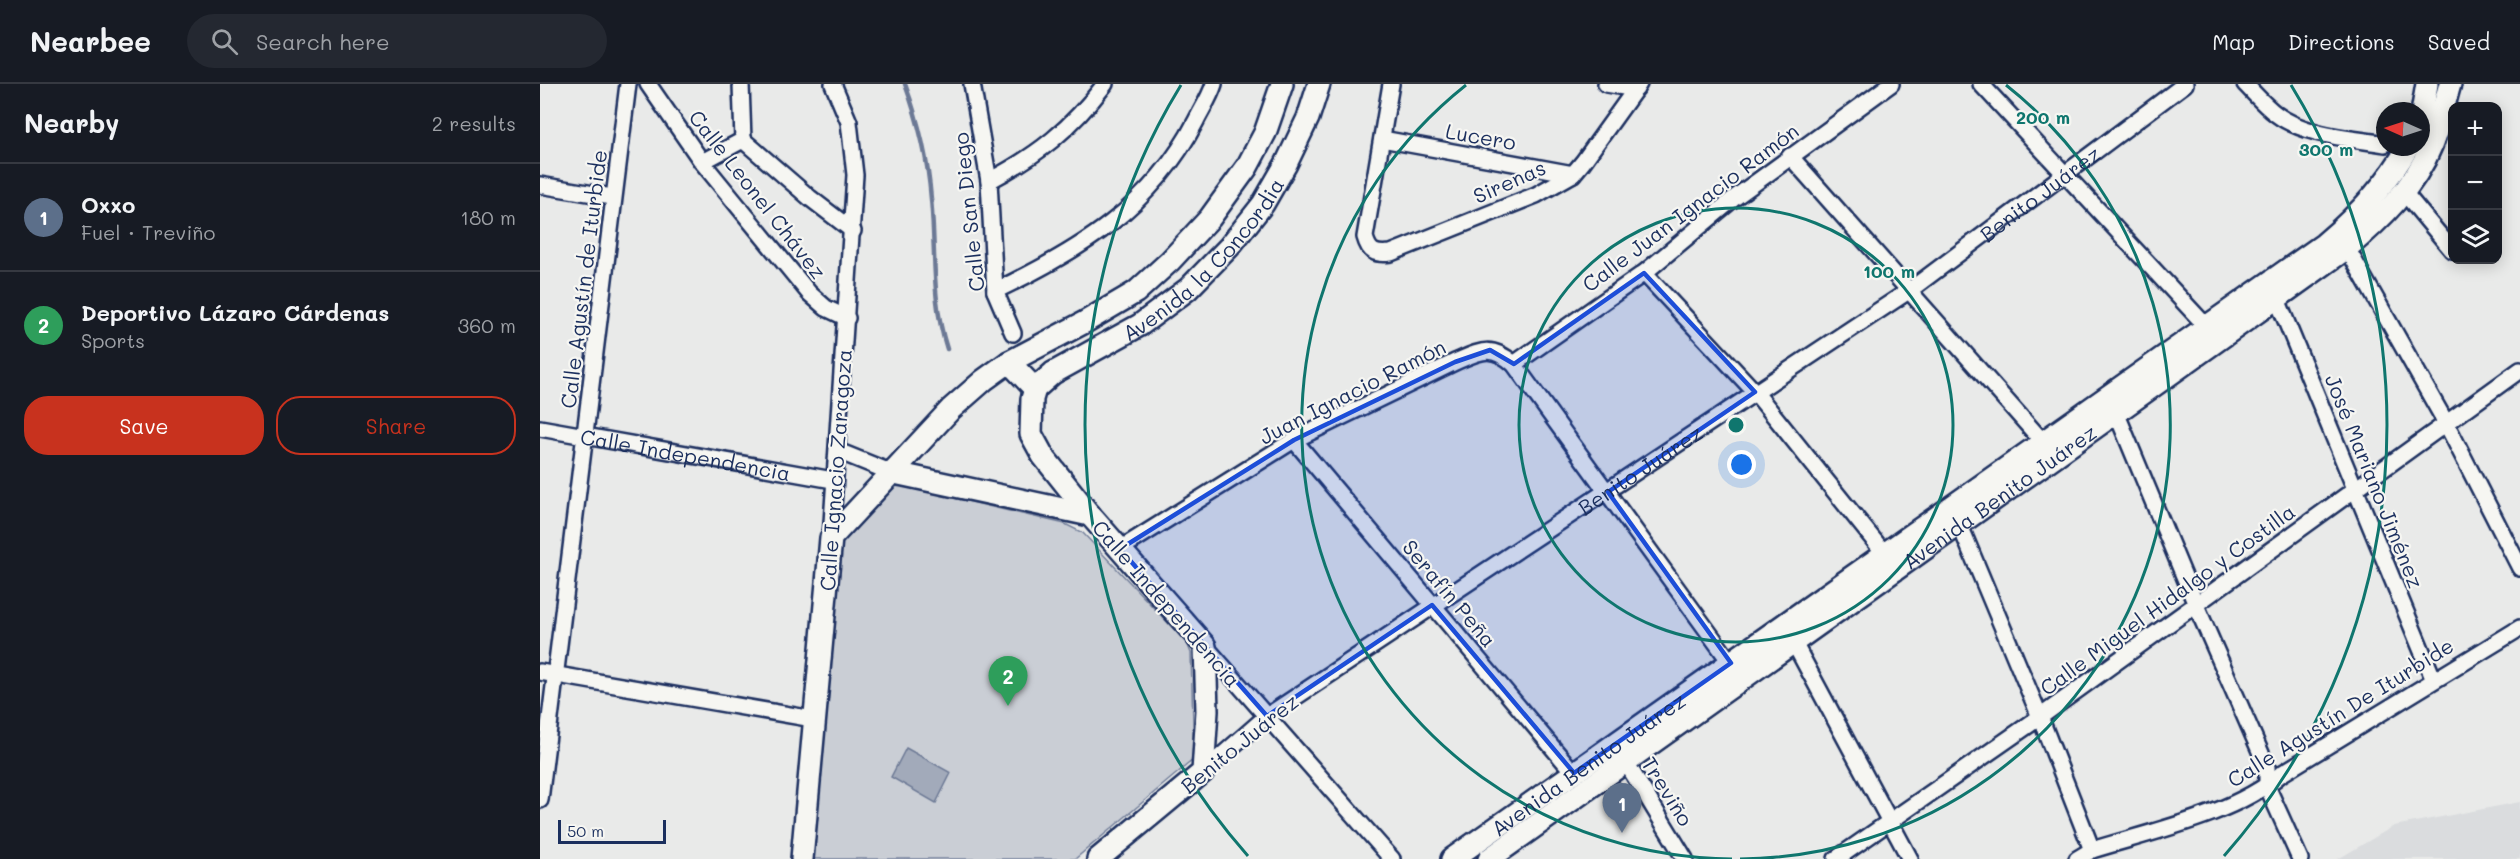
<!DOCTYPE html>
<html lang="en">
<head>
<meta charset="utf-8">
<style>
  body { margin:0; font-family:Mali,sans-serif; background:#242831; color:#f1f3f6 }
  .controls { position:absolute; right:18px; top:18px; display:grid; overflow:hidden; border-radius:12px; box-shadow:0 3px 15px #0003 }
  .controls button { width:54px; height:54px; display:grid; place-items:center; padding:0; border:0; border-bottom:2px solid #363941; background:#171b24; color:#f1f3f6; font:30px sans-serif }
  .compass { position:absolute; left:1836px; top:18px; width:54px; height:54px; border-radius:50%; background:#171b24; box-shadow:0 3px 15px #0003; rotate:273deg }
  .scale { position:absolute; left:18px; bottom:15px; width:108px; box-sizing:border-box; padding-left:6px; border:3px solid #1b2f5e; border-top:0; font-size:16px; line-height:21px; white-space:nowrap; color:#1b2f5e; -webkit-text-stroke:4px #f6f6f2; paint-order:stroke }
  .you { position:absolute; left:1202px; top:381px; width:21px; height:21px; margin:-15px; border:4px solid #fff; border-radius:50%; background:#1a73e8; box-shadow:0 0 0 9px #1a73e833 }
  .badge { display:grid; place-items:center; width:39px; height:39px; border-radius:50%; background:#c8321e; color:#fff; font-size:20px; font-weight:700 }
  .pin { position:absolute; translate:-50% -50px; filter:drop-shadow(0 2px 3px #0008) }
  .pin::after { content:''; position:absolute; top:32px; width:21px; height:18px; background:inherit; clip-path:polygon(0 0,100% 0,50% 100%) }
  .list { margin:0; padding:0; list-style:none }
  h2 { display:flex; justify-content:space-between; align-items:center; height:78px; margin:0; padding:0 24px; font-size:26px }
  h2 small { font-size:20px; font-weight:400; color:#9ea1a6 }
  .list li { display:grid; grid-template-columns:39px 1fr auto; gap:18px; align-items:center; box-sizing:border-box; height:108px; padding:0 24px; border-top:2px solid #363941 }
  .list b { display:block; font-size:22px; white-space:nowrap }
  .list p { margin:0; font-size:20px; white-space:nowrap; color:#9ea1a6 }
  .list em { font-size:20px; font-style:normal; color:#9ea1a6 }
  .actions { display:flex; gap:12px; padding:18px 24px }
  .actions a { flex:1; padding:14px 0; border:2px solid #c8321e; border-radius:24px; text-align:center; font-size:21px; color:#c8321e }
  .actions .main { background:#c8321e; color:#fff }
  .icon { flex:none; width:33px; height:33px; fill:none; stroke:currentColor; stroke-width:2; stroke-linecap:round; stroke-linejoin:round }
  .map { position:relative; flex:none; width:1980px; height:775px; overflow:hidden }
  header { display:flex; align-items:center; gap:36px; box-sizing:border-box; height:84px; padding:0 30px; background:#171b24; border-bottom:2px solid #363941 }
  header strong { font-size:28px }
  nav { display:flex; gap:33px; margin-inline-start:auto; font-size:21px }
  .search { width:420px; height:54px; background:#242831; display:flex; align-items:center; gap:15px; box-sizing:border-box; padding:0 21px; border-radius:33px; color:#9ea1a6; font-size:22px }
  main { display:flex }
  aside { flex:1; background:#171b24 }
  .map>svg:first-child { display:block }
</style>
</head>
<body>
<header>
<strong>Nearbee</strong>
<div class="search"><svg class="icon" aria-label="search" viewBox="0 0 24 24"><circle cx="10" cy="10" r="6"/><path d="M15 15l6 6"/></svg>Search here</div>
<nav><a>Map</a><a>Directions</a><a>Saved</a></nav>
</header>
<main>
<aside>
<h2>Nearby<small>2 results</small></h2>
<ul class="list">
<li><span class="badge" style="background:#5c6f8a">1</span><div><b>Oxxo</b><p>Fuel · Treviño</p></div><em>180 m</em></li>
<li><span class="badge" style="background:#2e9e5b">2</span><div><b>Deportivo Lázaro Cárdenas</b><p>Sports</p></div><em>360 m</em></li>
</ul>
<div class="actions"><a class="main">Save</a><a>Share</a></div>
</aside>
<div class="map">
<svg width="1980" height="775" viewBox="0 0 1980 775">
  <rect width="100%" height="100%" fill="#e9eae9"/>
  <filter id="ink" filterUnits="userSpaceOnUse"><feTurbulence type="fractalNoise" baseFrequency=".0167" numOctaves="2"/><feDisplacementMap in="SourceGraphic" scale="12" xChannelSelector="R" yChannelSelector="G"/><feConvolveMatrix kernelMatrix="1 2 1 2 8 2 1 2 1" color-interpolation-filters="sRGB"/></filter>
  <g filter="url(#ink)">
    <path fill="#dadcde" d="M1980,718v57h-182l56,-33z"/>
    <path fill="#caced5" stroke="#727e9a" stroke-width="1.5" d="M363,402l162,38 18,9 104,110 4,10 3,106 -119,100h-265l27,-312 55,-60z"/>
    <path fill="#a2aaba" stroke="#6c7995" stroke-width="1.5" d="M366,664l45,25 -15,30 -45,-26z"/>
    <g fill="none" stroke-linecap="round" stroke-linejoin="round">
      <path stroke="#6c7995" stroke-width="4.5" d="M365,0c14,38 23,75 26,115 5,51 0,101 16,150"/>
      <defs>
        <g id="street">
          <path d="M108,0l54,78 107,131 17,15 21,10"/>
          <path d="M201,0l2,56"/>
          <path d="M432,0l17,97 6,110 18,42"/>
          <path d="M851,0l-26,153c4,15 10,18 26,16l145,-58 37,-21 10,-12 56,-78"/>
          <path d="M1066,0l30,5"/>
          <path d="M1441,0l225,242"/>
          <path d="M1705,0c10,10 20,22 31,30 29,22 74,24 109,30"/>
          <path d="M842,55l191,35"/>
          <path d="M1250,72l253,286"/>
          <path d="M162,78l41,-22 67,58 43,33"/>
          <path d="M449,97c49,-26 82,-52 116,-97"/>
          <path d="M0,101l72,12"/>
          <path d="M1863,107l49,59"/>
          <path d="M1807,164l99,175 74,145"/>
          <path d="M1104,189l111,119 130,162"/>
          <path d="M455,207c84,-40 157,-84 201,-170 6,-12 14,-24 18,-37"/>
          <path d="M1737,215l156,379"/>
          <path d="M974,280l130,-91 89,-74 158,-115"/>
          <path d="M1576,328l80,193 71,162v19l33,73"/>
          <path id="s1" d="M0,344l293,52"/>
          <path d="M754,356l280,333"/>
          <path d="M298,367l52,21"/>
          <path d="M1419,439l81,194 52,133"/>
          <path d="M291,454l24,-363 -6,-53 -16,-38"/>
          <path d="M580,465l174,-109 161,-78c26,-11 36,-18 59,2l217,299"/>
          <path d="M1253,557l117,218"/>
          <path d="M665,562l187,213"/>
          <path d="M0,588l273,47"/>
          <path d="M1081,670l64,105"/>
          <path id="s2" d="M663,688l64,-56 643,-426 275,-206"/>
          <path d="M0,716l88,-716"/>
          <path d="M1296,775l204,-142 480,-347"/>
          <path d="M1537,775l15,-9c58,-18 144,-36 189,-76l239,-146"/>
        </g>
        <g id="secondary">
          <path d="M1881,35l6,-35"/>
          <path d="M469,278l26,27"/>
          <path d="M350,388l200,43"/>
          <path d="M262,775l29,-321 120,-129 33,-29 25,-18 76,-40 51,-30 34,-31 40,-43 37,-51 18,-34 17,-49"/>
          <path id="s3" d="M558,775l105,-87 4,-61 -2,-65 -115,-131 -47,-59 -12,-22 1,-35 3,-10 18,-16 87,-48 48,-36 41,-42 34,-43 23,-40 22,-46 11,-34"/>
          <path id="s4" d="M912,775l872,-615c33,-28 63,-59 84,-97"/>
          <path id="s5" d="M949,775l858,-611c32,-27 68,-61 84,-102 8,-20 13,-41 19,-62"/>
        </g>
      </defs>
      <use href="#street" stroke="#1b2f5e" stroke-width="20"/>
      <use href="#secondary" stroke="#1b2f5e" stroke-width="26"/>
      <use href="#street" stroke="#f6f6f2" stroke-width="15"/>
      <use href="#secondary" stroke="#f6f6f2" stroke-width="21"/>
    </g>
  </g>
  <path fill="#1d4ed8" fill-opacity="0.2" stroke="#1d4ed8" stroke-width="4.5" stroke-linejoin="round" d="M1104,189l111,119 -147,100 123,171 -157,110 -142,-168 -165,111 -147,-167 174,-109 161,-78 35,-12 24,14z"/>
  <g fill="none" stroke="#0f766e" stroke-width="3">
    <circle cx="1196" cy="341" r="217"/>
    <path d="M1192 775A434 434 0 0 1 926 1M1466 1A434 434 0 0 1 1200 775"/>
    <path d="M708 772A651 651 0 0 1 641 1M1751 1A651 651 0 0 1 1684 772"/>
  </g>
  <g text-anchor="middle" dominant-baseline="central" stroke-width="4.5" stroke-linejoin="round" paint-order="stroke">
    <g font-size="21" fill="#1b2f5e" stroke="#f6f6f2">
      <text transform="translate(941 52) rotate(10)">Lucero</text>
      <text transform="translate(969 97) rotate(-24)">Sirenas</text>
      <text stroke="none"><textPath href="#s2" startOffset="1018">Benito Juárez</textPath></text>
      <text transform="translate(218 110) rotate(52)">Calle Leonel Chávez</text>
      <text transform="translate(1150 123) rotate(-37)">Calle Juan Ignacio Ramón</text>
      <text transform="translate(428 128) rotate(-96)">Calle San Diego</text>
      <text stroke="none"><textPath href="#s3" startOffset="798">Avenida la Concordia</textPath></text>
      <text transform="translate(43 195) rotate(-83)">Calle Agustín de Iturbide</text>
      <text transform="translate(812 307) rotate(-27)">Juan Ignacio Ramón</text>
      <text stroke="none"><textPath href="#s1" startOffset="148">Calle Independencia</textPath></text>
      <text stroke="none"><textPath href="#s2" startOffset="532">Benito Juárez</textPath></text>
      <text transform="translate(295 386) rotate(-86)">Calle Ignacio Zaragoza</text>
      <text transform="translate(1835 397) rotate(68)">José Mariano Jiménez</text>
      <text stroke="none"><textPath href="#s5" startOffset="626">Avenida Benito Juárez</textPath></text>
      <text transform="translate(910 509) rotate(50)">Serafín Peña</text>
      <text transform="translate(1627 515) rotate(-36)">Calle Miguel Hidalgo y Costilla</text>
      <text transform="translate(627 519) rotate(49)">Calle Independencia</text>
      <text transform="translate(1800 628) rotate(-32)">Calle Agustín De Iturbide</text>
      <text transform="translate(699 659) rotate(-39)">Benito Juárez</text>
      <text stroke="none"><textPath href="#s4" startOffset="166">Avenida Benito Juárez</textPath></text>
      <text transform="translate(1128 707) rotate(58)">Treviño</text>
    </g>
  </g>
  <circle cx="1196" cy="341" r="9" fill="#0f766e" stroke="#f6f6f2" stroke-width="3"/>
  <g font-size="18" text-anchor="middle" font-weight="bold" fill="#0f766e" stroke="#f6f6f2" stroke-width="4.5" stroke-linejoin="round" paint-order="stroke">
    <text x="1503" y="40">200 m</text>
    <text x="1786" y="72">300 m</text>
    <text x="1349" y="194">100 m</text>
  </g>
</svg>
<div class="controls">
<button>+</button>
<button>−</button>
<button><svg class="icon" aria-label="layers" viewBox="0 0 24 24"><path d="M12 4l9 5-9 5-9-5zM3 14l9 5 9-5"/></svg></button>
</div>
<svg class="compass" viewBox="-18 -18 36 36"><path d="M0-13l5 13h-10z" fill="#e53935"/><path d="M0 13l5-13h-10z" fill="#9ea1a6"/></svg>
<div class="scale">50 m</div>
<div class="you"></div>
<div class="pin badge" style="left:1082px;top:749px;background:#5c6f8a">1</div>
<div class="pin badge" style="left:468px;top:622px;background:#2e9e5b">2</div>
</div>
</main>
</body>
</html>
